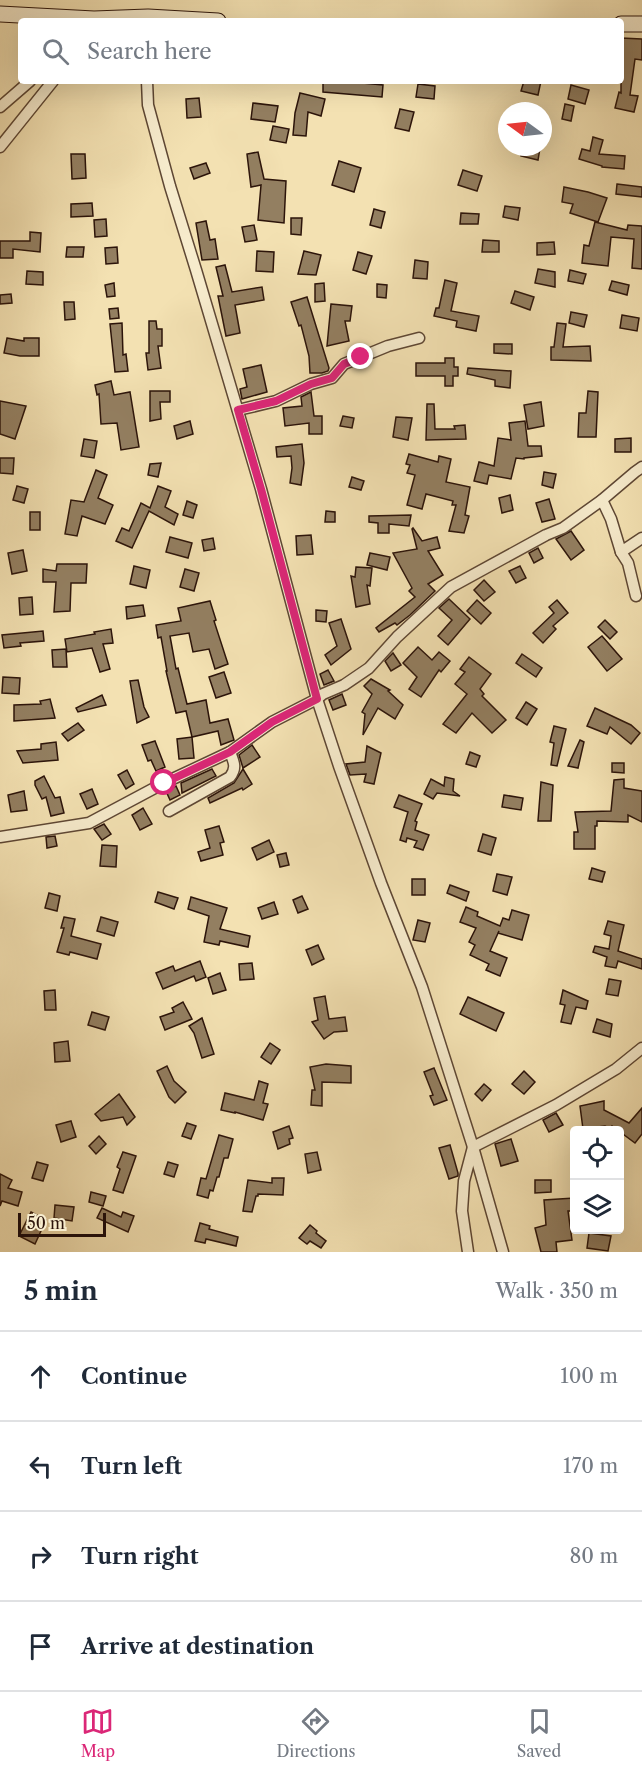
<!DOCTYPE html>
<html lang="en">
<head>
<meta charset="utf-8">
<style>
  body { margin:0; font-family:"Libre Caslon Text",serif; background:#f6f6f7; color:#1f2937 }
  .controls { position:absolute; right:18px; bottom:18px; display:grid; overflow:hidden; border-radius:6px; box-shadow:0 6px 24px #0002 }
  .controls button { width:54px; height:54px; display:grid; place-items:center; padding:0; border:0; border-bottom:2px solid #e0e1e3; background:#fff; color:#1f2937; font:30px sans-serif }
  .compass { position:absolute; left:498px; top:102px; width:54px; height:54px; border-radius:50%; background:#fff; box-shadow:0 6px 24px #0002; rotate:285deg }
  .scale { position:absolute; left:18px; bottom:15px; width:88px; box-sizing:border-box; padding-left:6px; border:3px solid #2c140a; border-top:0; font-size:16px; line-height:21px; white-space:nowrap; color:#2c140a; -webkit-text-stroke:4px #f7eccd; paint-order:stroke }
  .stop { position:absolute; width:18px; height:18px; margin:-14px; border:4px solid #db2777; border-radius:50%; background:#fff }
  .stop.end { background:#db2777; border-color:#fff; box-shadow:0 2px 6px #0008 }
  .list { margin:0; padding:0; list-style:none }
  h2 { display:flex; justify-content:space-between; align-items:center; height:78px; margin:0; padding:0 24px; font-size:26px }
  h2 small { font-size:20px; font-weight:400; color:#747a83 }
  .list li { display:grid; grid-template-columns:39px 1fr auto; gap:18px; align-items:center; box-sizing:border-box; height:90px; padding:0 24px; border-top:2px solid #e0e1e3 }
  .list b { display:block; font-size:22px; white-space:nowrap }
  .list em { font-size:20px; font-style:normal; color:#747a83 }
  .icon { flex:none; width:33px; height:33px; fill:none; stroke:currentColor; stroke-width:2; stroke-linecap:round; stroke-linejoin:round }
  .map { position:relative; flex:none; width:642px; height:1252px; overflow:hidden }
  .search { position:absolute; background:#fff; box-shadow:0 6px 24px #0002; left:18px; right:18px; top:18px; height:66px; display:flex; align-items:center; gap:15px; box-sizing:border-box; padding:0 21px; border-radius:6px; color:#747a83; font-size:22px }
  .sheet { height:438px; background:#fff }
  nav { display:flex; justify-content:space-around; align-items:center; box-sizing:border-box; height:84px; border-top:2px solid #e0e1e3; background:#fff; font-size:16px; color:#747a83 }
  nav a { display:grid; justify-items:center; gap:3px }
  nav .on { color:#db2777 }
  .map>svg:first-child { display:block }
</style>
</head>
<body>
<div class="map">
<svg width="642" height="1252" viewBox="0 0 642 1252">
  <rect width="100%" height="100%" fill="#f3e1b2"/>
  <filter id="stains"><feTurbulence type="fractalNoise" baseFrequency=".00333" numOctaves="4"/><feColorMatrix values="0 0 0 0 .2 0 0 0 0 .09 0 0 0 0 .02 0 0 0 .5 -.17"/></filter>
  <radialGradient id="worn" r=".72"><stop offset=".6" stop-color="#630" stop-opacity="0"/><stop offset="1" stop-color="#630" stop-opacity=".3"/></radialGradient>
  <g fill="#937f61" stroke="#2c140a" stroke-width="1.5">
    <path d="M621,38l21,1v21l-7,-1 -5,36 8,1 -4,16 -19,-4 4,-16 2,1z"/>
    <path d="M323,81h40v2l20,2 -1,12 -59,-5z"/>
    <path d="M524,81h17l-3,14 -17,-4z"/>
    <path d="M418,84l17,2 -1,13 -18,-2z"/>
    <path d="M571,85l18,5 -4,14 -17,-5z"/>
    <path d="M300,93l25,6 -4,17 -13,-4 -2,24 -13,-1 2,-22z"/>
    <path d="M199,98l2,19 -14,1 -1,-19z"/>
    <path d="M253,103l25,3 -3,16 -24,-3z"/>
    <path d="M565,104l9,2 -3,15 -9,-2z"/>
    <path d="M400,109l14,3 -5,19 -14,-3z"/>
    <path d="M273,126l16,3 -3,14 -16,-3z"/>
    <path d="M593,137l10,3 -4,14 26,2 -1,13 -22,-2v-1l-23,-7 3,-10 8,2z"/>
    <path d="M523,147l17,1 -2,12 -17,-4z"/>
    <path d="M258,152l6,27 22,2 -2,42 -26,-3 3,-35 -10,2 -4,-33z"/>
    <path d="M71,154h14l1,24 -14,1z"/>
    <path d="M339,161l22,7 -7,24 -22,-7z"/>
    <path d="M206,163l4,10 -16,6 -4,-11z"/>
    <path d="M463,170l19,6 -5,15 -19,-6z"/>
    <path d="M617,184l25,3v10l-26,-3z"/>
    <path d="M564,187l24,5 19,6 -9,24 -28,-9 3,-9 -11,-2z"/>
    <path d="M92,203l1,13 -22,1v-13z"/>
    <path d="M505,206l15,2 -2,12 -15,-3z"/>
    <path d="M374,209l11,3 -4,16 -11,-3z"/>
    <path d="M461,213l18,1 -1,10h-18z"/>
    <path d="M291,218h11l-1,17 -10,-1z"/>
    <path d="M106,219l1,17 -12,1 -1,-17z"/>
    <path d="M206,221l4,19 5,-1 3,20 -16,1 -6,-37z"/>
    <path d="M595,222l32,8 1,-5 14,1v43l-10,-1 2,-29 -23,-2 -3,29 -26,-3 2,-18 5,1z"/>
    <path d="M254,225l3,15 -12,2 -3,-15z"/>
    <path d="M30,232l11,1 -1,19 -27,-3v9h-13v-17h30z"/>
    <path d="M483,240l16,1v11h-17z"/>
    <path d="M554,242l1,12 -18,1v-12z"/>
    <path d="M67,247h17l-1,10h-17z"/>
    <path d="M117,247l1,16 -12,1 -1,-16z"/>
    <path d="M257,251l17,1 -1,20 -17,-1z"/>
    <path d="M304,251l17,4 -5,20 -18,-1z"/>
    <path d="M358,252l14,4 -6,18 -13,-4z"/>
    <path d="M415,260l13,2 -1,17 -14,-1z"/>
    <path d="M225,265l7,27 30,-5 2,13 -29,5 5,28 -14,3 -8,-40h5l-7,-29z"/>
    <path d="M538,269l17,3v15l-20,-4z"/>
    <path d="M570,270l16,4 -3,10 -15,-3z"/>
    <path d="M27,271l16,1v13l-17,-1z"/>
    <path d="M445,280l12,3 -6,28 28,5 -3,15 -20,-4 1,-6 -23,-5 2,-8h3z"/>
    <path d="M612,281l17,4 -2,10 -18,-5z"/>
    <path d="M114,283l1,13 -8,1 -2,-12z"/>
    <path d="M324,283l1,18 -10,1v-18z"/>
    <path d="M377,284l10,1 -1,13 -9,-1z"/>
    <path d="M515,291l19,6 -4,13 -19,-7z"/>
    <path d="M11,294l1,9 -12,1v-9z"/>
    <path d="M307,297l22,71 -1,3 -6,2h-12l-1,-17 -8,-31 -2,1 -8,-24z"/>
    <path d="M64,302h10l1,17 -10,1z"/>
    <path d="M331,304l21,2 -2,15h-5l4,20 -22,5z"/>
    <path d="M118,308l1,10 -9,1 -1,-10z"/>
    <path d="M571,312l16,3 -3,12 -15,-4z"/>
    <path d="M622,315l17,3 -2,13 -17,-3z"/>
    <path d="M149,321h7l1,8h5v17h-4l3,22 -13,2 -2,-17h3z"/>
    <path d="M122,323l1,32 3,-1 2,17 -13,1 -5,-48z"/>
    <path d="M557,323l9,1 -3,23 27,-1 1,15 -40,-1v-13h3z"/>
    <path d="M7,338l17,3v-3h15v18h-19l-16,-3z"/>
    <path d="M494,344h18v10l-18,-1z"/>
    <path d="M445,358h9v9h4v9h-5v10h-8v-10h-29v-13h29z"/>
    <path d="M261,365l6,27 -25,7 -2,-10 7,-2 -4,-18z"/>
    <path d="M468,368l43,3 -1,17 -15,-2v-6l-28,-6z"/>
    <path d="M111,381l3,14 16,-3 9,55 -18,3 -4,-27 -16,1 -2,-30 -2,1 -2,-10z"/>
    <path d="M150,391h20v11h-10l1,17 -11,2z"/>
    <path d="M588,391l10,1 -2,45h-18l1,-24h7z"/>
    <path d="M311,392l3,24h8v18h-13v-11l-24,3 -2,-18 19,-2 -1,-9z"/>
    <path d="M0,401l26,5 -11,33 -15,-5z"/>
    <path d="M541,402l3,24 -16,3 -4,-24z"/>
    <path d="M427,404h7l1,25h20l-1,-3 11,-1 1,14 -40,1z"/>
    <path d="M343,416l11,2 -2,10 -12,-2z"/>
    <path d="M396,417l16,1 -4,22 -15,-3z"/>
    <path d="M190,421l3,13 -16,5 -3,-13z"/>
    <path d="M525,421l3,25h13l1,10 -18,2v1l-8,-1 -5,21 -22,-4 -2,9 -13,-3 5,-19 15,4 4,-28 13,2 -2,-17z"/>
    <path d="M631,438v14h-16v-13z"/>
    <path d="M84,439l13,2 -3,17 -13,-2z"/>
    <path d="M302,444l2,19 -3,22 -11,-2 2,-15 -1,-12 -14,1 -1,-10z"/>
    <path d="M409,454l29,8 1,-6 12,3 -5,23 24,5 -5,28 4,1 -5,17 -15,-2 7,-26h-4l1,-4 -27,-7 -4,15 -15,-4 8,-30 -8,-2 3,-8 -4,-1z"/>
    <path d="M0,458h14l-1,16 -13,-1z"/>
    <path d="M161,463l-3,14 -10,-2 2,-11z"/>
    <path d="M96,470l11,5 -9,23 15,7 -8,19 -23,-8 -5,20 -12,-2 6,-34 13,2z"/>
    <path d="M544,472l12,2 -3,14 -11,-3z"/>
    <path d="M352,477l12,4 -3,9 -12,-3z"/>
    <path d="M17,486l11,3 -4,14 -11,-3z"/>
    <path d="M158,486l13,5 -6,16 13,7 -4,11 -25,-14 -17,37 -16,-7 6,-13 7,3 12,-28 9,5z"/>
    <path d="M510,495l3,15 -11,3 -3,-15z"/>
    <path d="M549,499l6,20 -13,3 -6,-19z"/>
    <path d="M187,501l10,4 -4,13 -10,-3z"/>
    <path d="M326,511l9,1v10h-10z"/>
    <rect x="30" y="512" width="10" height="18"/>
    <path d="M411,515l-2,11 -20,-2v9h-11v-10l-9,-1v-6z"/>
    <path d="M413,528l9,13 15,-4 3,11 -12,3 15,24 -15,9 7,7 -25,24 -13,10 -2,-2 -16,9 -3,-4 39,-31 -6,-6 3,-3 -19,-35 24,-4 -5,-20z"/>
    <path d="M571,531l13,19 -13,10 -15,-21z"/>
    <path d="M311,535l2,19 -16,1 -1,-19z"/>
    <path d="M170,537l22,6 -4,15 -22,-6z"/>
    <path d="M213,538l2,11 -11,2 -2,-11z"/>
    <path d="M538,548l5,10 -9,5 -5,-10z"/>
    <path d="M23,550l4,21 -15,3 -4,-21z"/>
    <path d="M370,553l20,4 -3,13 -20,-5z"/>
    <path d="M57,564h30l-1,19h-15l-1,28 -16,1 2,-30h-13v-13l13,2z"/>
    <path d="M134,566l16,4 -4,18 -16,-4z"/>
    <path d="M520,566l6,12 -10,5 -7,-12z"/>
    <path d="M356,567l16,1 -2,18 -3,-1 3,19 -14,3 -5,-31 4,1z"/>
    <path d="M185,569l14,4 -5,18 -14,-4z"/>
    <path d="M484,580l11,12 -11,9 -10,-11z"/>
    <path d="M32,597l1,17 -13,1 -1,-17z"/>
    <path d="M449,599l21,20 -22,26 -10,-9 14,-16 -13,-12z"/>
    <path d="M477,600l14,13 -10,11 -14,-13z"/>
    <path d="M557,600l11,13 -15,13 3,3 -13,14 -10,-10 21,-20 -5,-6z"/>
    <path d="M210,601l6,19 -2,1 14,43 -13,5 -6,-20 -16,3 -4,-19 -19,3 6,33 2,-1 9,36 19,-4 4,23 18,-4 6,21 -13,5 -3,-14 -26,6 -6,-26 -10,2 -10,-42h1l-6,-34 -3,1 -2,-13 25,-4 -3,-13z"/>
    <path d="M143,605l2,11 -18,3 -1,-12z"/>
    <path d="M316,610l11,1 -1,11 -10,-1z"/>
    <path d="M341,619l10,30 -20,16 -6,-10 12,-9 -8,-23z"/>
    <path d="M605,620l12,12 -7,7 -12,-12z"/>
    <path d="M111,629l2,14 -10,1 7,25 -10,3 -8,-24 -25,4 -2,-13 30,-5 -1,-2z"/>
    <path d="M43,631l1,10 -24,2 1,3 -17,2 -2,-13z"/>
    <path d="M602,636l20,23 -15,12 -19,-24z"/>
    <path d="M418,647l14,13 7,-8 11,9 -9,11 -2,-2 -18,27 -12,-8 8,-12 -14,-14z"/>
    <path d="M66,649l1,18h-14l-1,-17z"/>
    <path d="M393,653l8,12 -10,6 -6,-10z"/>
    <path d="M522,654l20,14 -6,9 -20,-14z"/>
    <path d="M469,657l22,17 -11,15 4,5 -2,2 24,24 -14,13 -20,-20 -16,20 -13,-9 24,-30 -12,-10 10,-12 -5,-3z"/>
    <path d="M328,670l6,11 -10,4 -4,-11z"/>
    <path d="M224,672l7,21 -15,5 -7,-21z"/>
    <path d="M3,677l17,1 -1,16 -17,-1z"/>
    <path d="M371,679l19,11 -2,1 15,14 -8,14 -17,-11 -15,27 2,-21 -3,-2 10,-18 -8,-8z"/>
    <path d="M138,680l6,27 5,10 -12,6 -7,-42z"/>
    <path d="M342,694l4,11 -13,5 -4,-10z"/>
    <path d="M102,695l4,10 -28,7 -2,-4z"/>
    <path d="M50,699l5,19 -41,3v-16l27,-1 -1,-3z"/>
    <path d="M526,702l11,7 -10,16 -11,-7z"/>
    <path d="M595,708l36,17 9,8 -9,11 -21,-17 -3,7 -20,-8z"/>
    <path d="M78,723l6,7 -16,11 -6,-7z"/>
    <path d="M554,726l12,3 -9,37 -6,-1 3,-22 -4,-1z"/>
    <path d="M192,737l2,21 -15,1 -2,-20z"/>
    <path d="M580,740l4,2 -6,26 -10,-2z"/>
    <path d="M155,741l10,26 -9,4 -5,-11 -3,1 -6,-16z"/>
    <path d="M56,742l2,18 -35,3 -6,-12 24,-2v-5z"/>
    <path d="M252,745l8,12 -17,11 -4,-13z"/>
    <path d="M367,746l14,7 -7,31 -10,-2 2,-8 -16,1 -4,-11 19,-2z"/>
    <path d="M470,752l10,4 -4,11 -10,-3z"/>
    <path d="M612,763h12v10l-12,-1z"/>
    <path d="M212,769l4,7 -34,17 -1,-10z"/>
    <path d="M243,769l9,15 -9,6 -1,-2 -32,15 -2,-5 26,-15z"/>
    <path d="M127,770l7,14 -8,5 -8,-14z"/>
    <path d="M44,776l11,22 5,-1 4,16 -13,3 -5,-19 -4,2 -7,-14v-4z"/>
    <path d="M445,777l9,2 -1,12 7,5 -23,-3 -4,6 -9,-5 7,-15 13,7z"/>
    <path d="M624,779v9l18,3v31l-14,-7v7l-31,-1v5h-2v23h-21v-17h4l-3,-20 36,-1 3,-31z"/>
    <path d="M541,782l12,3 -2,36h-13z"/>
    <path d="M176,786l4,9 -10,5 -4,-9z"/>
    <path d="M92,789l6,15 -11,5 -7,-15z"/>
    <path d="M24,791l3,19 -16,2 -3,-17z"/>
    <path d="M399,795l23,9 -7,17 2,1 -2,8 14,5 -6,15 -9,-3 3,-6 -10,-3 -1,4 -6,-2 8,-28 -14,-5z"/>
    <path d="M504,795l19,3 -2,12 -19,-3z"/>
    <path d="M143,808l9,16 -12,6 -8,-15z"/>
    <path d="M104,824l7,10 -9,6 -8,-11z"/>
    <path d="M219,826l5,16 -4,1 3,12 -22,6 -3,-9 12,-4 -5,-18z"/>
    <path d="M483,834l13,4 -5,17 -13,-4z"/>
    <path d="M55,836l2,10 -10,2 -1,-11z"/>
    <path d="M269,840l5,12 -17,8 -5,-12z"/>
    <path d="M102,845l15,1 -1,21 -16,-1z"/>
    <path d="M286,853l3,12 -9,2 -3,-12z"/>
    <path d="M592,868l13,4 -3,10 -13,-3z"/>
    <path d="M497,874l15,3 -5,18 -14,-4z"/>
    <rect x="412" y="879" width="13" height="16"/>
    <path d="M450,885l19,7 -3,9 -19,-8z"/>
    <path d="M158,892l20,6 -4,11 -19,-7z"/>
    <path d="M49,893l11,3 -3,15 -12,-3z"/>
    <path d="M302,896l6,13 -10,4 -5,-13z"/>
    <path d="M191,897l36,11 -7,21 30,7 -2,11 -28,-6 -1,4 -15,-3 5,-26 -21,-7z"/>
    <path d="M274,902l4,12 -16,5 -4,-11z"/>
    <path d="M466,907l12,5 -1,4 23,10 3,-8 6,2 3,-10 17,5 -7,25 -24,-7 1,-2 -9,20 17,7 -7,18 -14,-6 3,-6 -19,-9 5,-10 -6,-3 7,-14 -16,-6z"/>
    <path d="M64,917l11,2 -4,17 30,8 -4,15 -27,-7 -1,3 -12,-3 7,-24h-3z"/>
    <path d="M101,917l17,5 -4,14 -17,-5z"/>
    <path d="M418,920l12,3 -5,19 -12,-2z"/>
    <path d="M608,921l16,4 -6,26 24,8v10l-24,-8 -2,7 -11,-2 2,-9 -14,-5 2,-6 14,3 2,-13 -7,-2z"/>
    <path d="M318,945l6,14 -12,6 -6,-15z"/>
    <path d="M200,961l6,16 -10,4 -2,-5 -31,13 -7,-16 17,-7 2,5z"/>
    <path d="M252,963l2,16 -14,1 -1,-16z"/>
    <path d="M220,973l6,17 -13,4 -5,-16z"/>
    <path d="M609,979l12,2 -3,15 -12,-2z"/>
    <path d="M55,990l1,20h-11l-1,-19z"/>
    <path d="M563,990l25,11 -2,8 -10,-2 -5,17 -10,-2 4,-17 -5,-1z"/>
    <path d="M325,996l4,23 16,-2 2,14 -13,1 -10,7 -12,-17 6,-2 -4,-22z"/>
    <path d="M468,997l36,16 -8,18 -36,-17z"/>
    <path d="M183,1002l9,17 -27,11 -5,-13 14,-5 -2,-4z"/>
    <path d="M92,1012l17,5 -4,13 -17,-5z"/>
    <path d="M202,1018l12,36 -12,4 -8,-25 -5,-7z"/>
    <path d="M597,1019l15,5 -2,13 -17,-5z"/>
    <path d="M68,1041l2,20 -15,1 -1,-19z"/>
    <path d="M270,1043l10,7 -9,14 -10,-7z"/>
    <path d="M326,1064l25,2v17l-29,-1v24l-11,-1 1,-15h3l-5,-23z"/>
    <path d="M167,1066l7,15 12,11 -11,11 -6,-6 -12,-26z"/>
    <path d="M434,1068l13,32 -13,5 -4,-9 3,-1 -9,-23z"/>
    <path d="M524,1071l11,11 -11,12 -12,-10z"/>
    <path d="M259,1081l9,3 -5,19 5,1 -5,16 -28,-8v1l-14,-3 4,-17 29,7z"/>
    <path d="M484,1084l7,6 -9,11 -7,-7z"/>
    <path d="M119,1094l16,23 -8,8 -4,-8 -22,4 -6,-7z"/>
    <path d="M604,1101v9l25,13 13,-15v26l-7,9 -23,-17 -1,3 -6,-3 -22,3 -3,-23z"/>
    <path d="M556,1113l7,12 -14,7 -6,-12z"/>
    <path d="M71,1121l5,16 -15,5 -5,-17z"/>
    <path d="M187,1123l9,3 -5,13 -9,-3z"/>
    <path d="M289,1126l4,12 -4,1 1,5 -12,5 -5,-17z"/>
    <path d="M219,1135l14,4 -5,19h-4l-5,19h-2l-4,14 -3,-1 -2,8 -11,-3 4,-17 5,1z"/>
    <path d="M99,1136l7,8 -10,10 -7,-8z"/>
    <path d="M511,1139l7,22 -17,5 -6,-22z"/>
    <path d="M450,1145l8,28v3l-9,3 -10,-31z"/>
    <path d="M123,1152l13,4 -13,37 -10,-3 7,-21 -3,-2z"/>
    <path d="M317,1152l4,18 -13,3 -3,-19z"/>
    <path d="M37,1162l11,3 -5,16 -11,-3z"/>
    <path d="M168,1162l10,3 -4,12 -10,-3z"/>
    <path d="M0,1174l12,6 -4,8 14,4 -4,14 -16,-5 -2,5z"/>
    <path d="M272,1178h12l-1,17 -25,-1v2h-2l-4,16 -9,-1 5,-31 24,3z"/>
    <path d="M535,1180h16v12l-16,1z"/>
    <path d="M91,1192l15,4 -3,10 -14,-4z"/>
    <path d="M574,1198v13h-6l4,29 -16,2 1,10h-16l-6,-24 11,-3 -2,-25z"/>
    <path d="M55,1205l19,2 -2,14 -18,-3z"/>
    <path d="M102,1208l19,9 2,-5 11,4 -6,16 -31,-14z"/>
    <path d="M31,1212l15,8 -11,24 -16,-8z"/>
    <path d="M200,1223l10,3 -1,3 29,8 -2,9 -30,-7 -1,4 -10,-2z"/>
    <path d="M310,1225l7,6 -1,2 10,8 -5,7 -11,-7 -3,3 -8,-6z"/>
    <path d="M589,1233l22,3 -3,15 -21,-3z"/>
  </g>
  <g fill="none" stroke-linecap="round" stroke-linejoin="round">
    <defs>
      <g id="street">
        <path d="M147,81l1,24 22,81 26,84 65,219 56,210 22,67 42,117 41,104 51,160 30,105"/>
        <path d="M0,107l30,-26"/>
        <path d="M0,147l53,-66"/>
        <path d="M238,410l38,-9 35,-17 21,-6 12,-14 44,-18 31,-8"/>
        <path d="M602,500l9,19 10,33 21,-14"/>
        <path d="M621,552l7,11 8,33"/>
        <path d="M169,811l61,-34c7,-9 4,-15 0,-25"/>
        <path d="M0,837l89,-14 75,-40 66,-31 42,-30 45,-23 6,-5 21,-9 25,-17 28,-31 54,-50 95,-52 17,-7 39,-28 33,-28 7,-5"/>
        <path d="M468,1252l-6,-41 2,-30 9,-34 83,-42 60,-36 26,-21"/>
      </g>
      <g id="secondary">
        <path d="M0,14l94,5 54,-2 70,4"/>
        <path d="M621,24h21"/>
      </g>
    </defs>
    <use href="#street" stroke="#5e4734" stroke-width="13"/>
    <use href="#secondary" stroke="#2c140a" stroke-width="17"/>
    <use href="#street" stroke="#f7eccd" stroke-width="10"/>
    <use href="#secondary" stroke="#f7eccd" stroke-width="15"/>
  </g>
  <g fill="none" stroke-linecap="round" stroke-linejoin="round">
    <path stroke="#db2777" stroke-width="8" d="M164,783l66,-31 42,-30 45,-23 -56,-210 -23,-79 38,-9 35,-17 21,-6 12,-14 17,-7"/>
  </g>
  <rect width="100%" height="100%" filter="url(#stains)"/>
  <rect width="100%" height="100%" fill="url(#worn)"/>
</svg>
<div class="controls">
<button><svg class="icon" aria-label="locate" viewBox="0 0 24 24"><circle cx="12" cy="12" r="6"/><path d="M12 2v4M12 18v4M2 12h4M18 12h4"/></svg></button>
<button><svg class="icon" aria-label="layers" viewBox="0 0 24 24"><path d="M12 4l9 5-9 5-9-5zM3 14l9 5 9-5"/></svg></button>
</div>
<svg class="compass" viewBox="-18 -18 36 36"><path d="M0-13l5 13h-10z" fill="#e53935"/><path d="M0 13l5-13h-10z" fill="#747a83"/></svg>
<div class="scale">50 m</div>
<div class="stop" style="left:164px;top:783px"></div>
<div class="stop end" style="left:361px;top:357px"></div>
<div class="search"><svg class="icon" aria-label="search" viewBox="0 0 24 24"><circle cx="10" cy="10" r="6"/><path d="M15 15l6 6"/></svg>Search here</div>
</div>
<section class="sheet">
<h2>5 min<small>Walk · 350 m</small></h2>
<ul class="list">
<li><svg class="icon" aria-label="ahead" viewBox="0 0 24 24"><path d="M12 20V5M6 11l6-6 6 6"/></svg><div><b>Continue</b></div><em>100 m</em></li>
<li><svg class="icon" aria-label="left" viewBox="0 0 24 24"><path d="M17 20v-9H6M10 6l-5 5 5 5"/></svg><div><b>Turn left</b></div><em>170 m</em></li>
<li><svg class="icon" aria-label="right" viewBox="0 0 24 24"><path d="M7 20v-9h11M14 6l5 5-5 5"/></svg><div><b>Turn right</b></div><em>80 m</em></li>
<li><svg class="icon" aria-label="arrive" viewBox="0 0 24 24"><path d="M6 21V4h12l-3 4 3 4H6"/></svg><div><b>Arrive at destination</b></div></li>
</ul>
</section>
<nav>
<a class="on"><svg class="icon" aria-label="map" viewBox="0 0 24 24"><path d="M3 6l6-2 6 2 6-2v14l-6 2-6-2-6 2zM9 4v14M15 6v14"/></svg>Map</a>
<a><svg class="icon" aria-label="directions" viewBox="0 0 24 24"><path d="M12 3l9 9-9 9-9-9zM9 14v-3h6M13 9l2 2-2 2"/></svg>Directions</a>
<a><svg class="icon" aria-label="saved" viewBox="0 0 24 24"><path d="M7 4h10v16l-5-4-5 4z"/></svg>Saved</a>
</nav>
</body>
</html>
